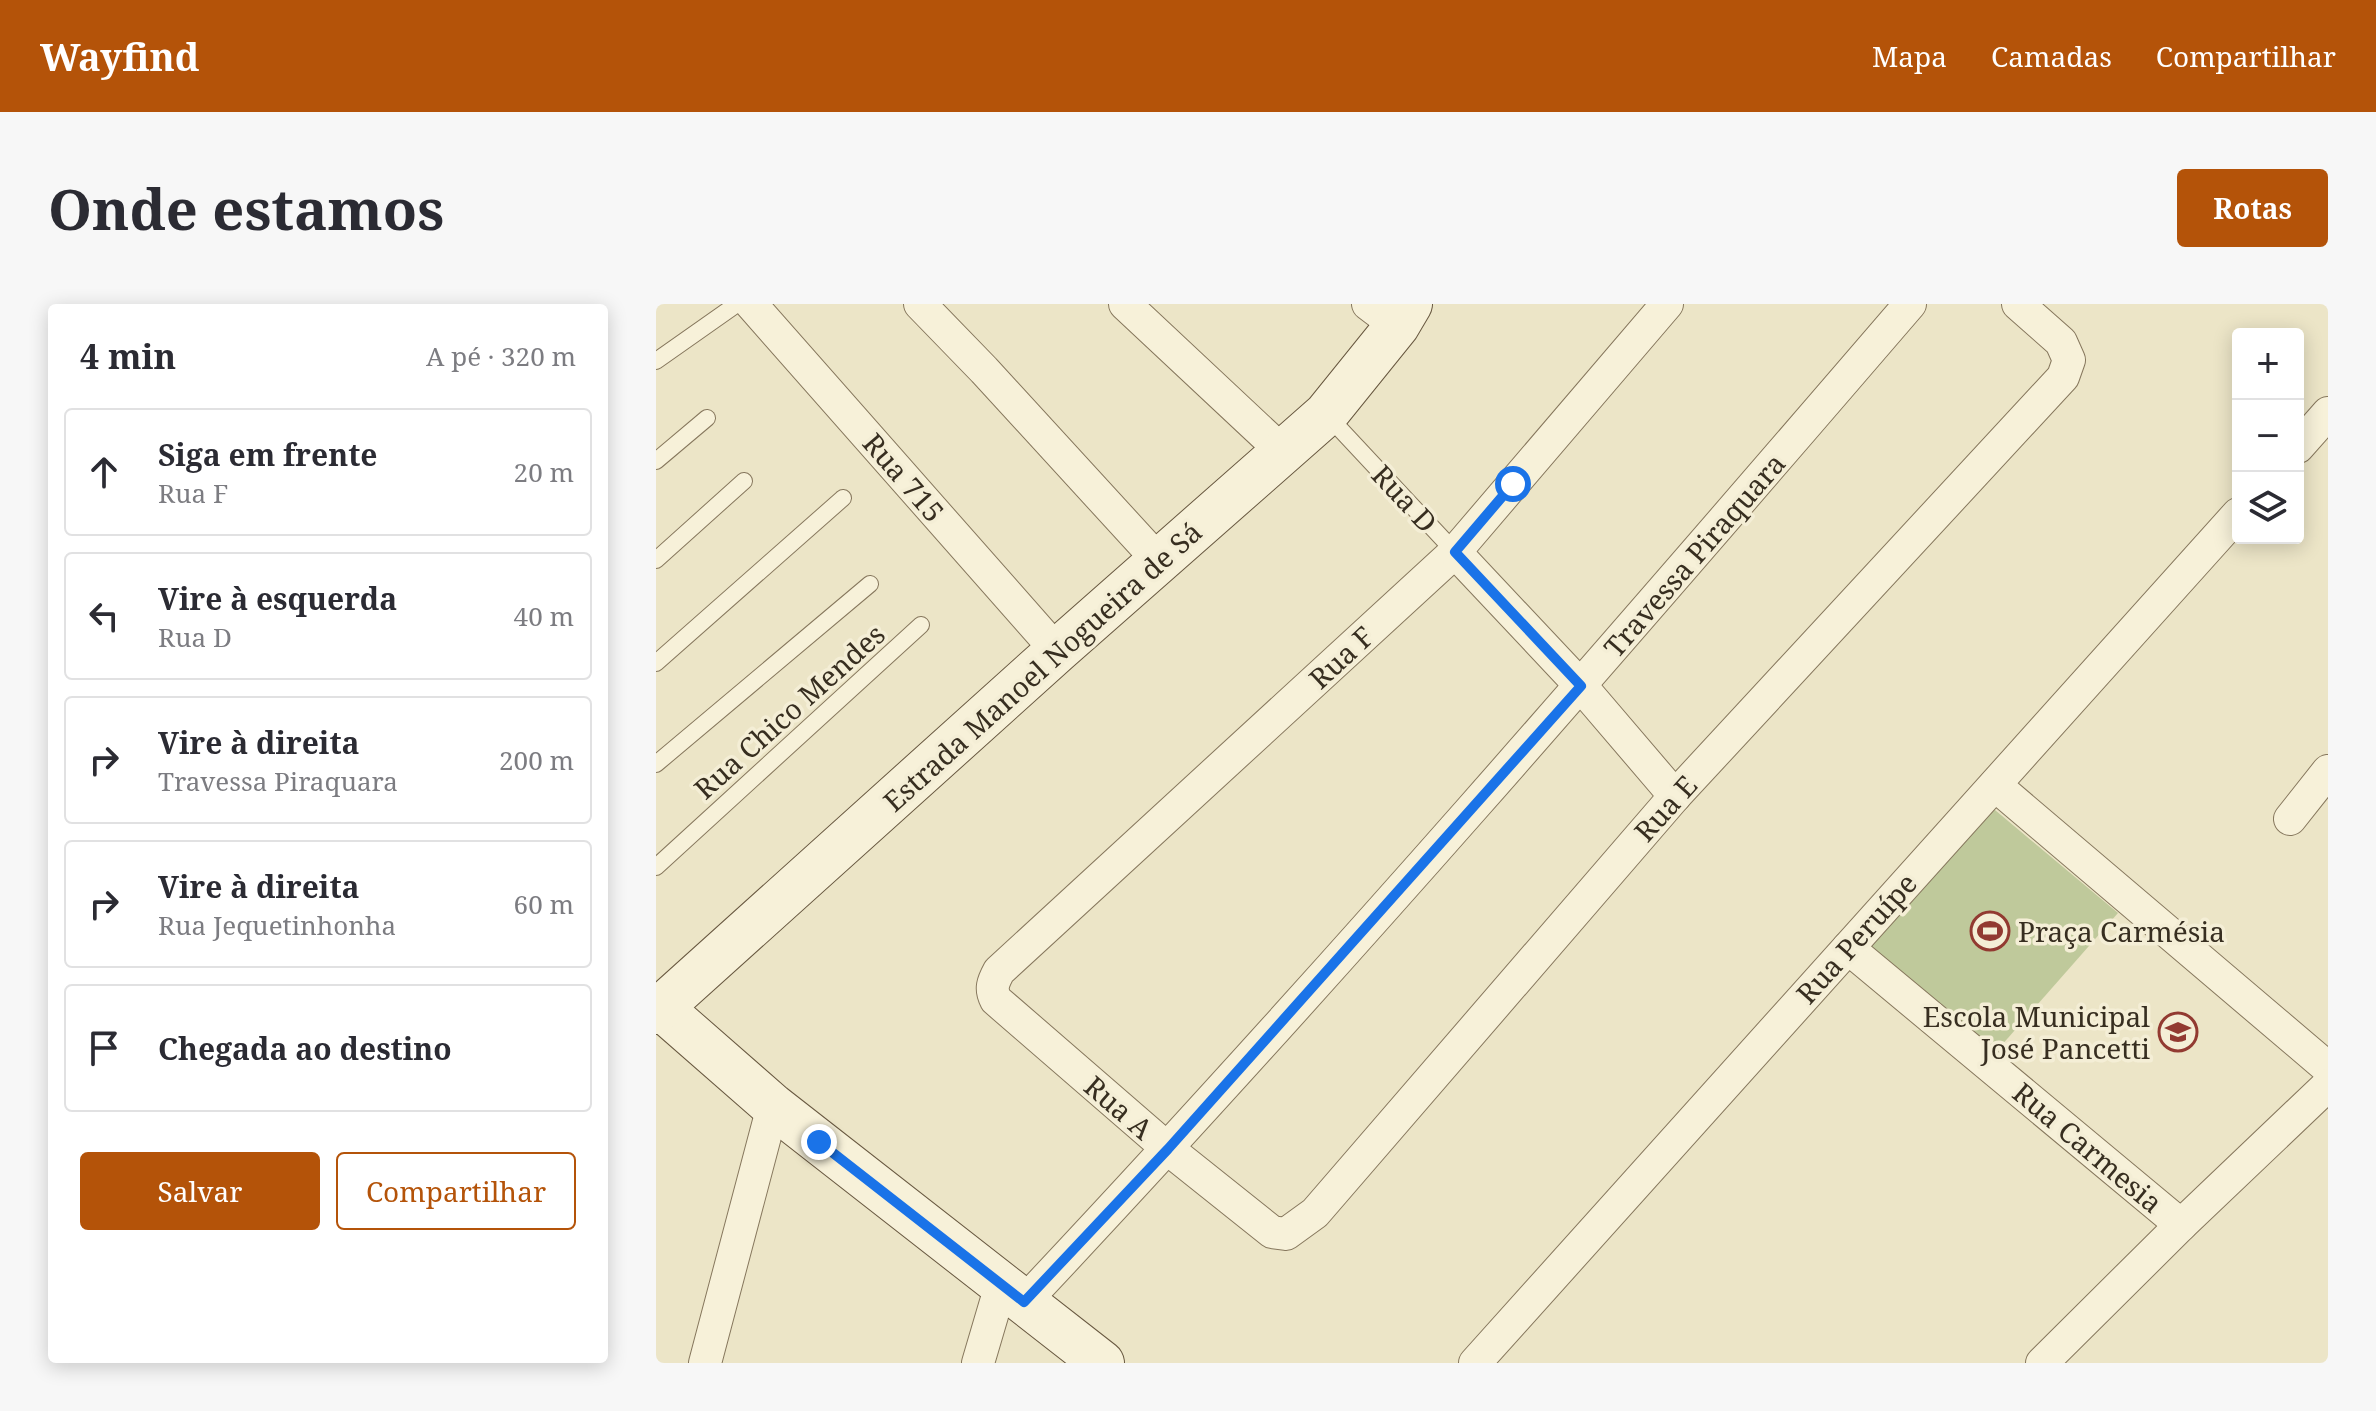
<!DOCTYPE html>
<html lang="pt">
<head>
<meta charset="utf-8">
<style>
  body { margin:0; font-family:"Noto Serif",serif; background:#f7f7f7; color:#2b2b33 }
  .controls { position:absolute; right:24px; top:24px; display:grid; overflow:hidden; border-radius:8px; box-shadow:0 4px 20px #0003 }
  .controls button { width:72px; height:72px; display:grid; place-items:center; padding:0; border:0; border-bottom:2px solid #e1e1e2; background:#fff; color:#2b2b33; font:40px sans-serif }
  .stop { position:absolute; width:24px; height:24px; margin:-18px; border:6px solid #1a73e8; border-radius:50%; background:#fff }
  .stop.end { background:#1a73e8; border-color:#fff; box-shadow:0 2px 8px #0008 }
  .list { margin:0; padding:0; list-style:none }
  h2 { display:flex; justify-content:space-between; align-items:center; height:104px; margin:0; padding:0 32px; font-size:34px }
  h2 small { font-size:26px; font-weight:400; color:#7c7c81 }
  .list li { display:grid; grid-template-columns:52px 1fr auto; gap:24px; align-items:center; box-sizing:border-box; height:128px; margin:0 16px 16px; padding:0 16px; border:2px solid #e1e1e2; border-radius:8px }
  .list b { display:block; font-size:30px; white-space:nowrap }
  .list p { margin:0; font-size:26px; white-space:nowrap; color:#7c7c81 }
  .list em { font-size:26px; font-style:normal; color:#7c7c81 }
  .actions { display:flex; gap:16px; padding:24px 32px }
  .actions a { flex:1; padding:18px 0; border:2px solid #b45309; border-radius:8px; text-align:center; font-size:28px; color:#b45309 }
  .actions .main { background:#b45309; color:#fff }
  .icon { flex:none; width:44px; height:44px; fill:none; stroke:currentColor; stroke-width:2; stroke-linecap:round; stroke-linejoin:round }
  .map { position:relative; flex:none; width:1672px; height:1059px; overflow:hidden; border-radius:8px }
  header { display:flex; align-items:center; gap:48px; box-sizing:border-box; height:112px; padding:0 40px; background:#b45309; color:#fff }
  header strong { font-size:38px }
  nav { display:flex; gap:44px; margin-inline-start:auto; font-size:28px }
  .intro { display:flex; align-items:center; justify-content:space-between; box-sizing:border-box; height:192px; padding:0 48px }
  h1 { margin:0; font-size:56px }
  .button { padding:20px 36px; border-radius:8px; background:#b45309; color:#fff; font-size:28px; font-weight:700 }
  main { display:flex; gap:48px; padding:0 48px }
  aside { flex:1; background:#fff; border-radius:8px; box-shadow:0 4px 20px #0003 }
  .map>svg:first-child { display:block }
</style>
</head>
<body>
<header>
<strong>Wayfind</strong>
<nav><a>Mapa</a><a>Camadas</a><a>Compartilhar</a></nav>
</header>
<div class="intro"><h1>Onde estamos</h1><a class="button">Rotas</a></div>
<main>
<aside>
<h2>4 min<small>A pé · 320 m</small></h2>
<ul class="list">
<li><svg class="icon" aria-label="ahead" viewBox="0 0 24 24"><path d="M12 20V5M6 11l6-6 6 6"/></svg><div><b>Siga em frente</b><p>Rua F</p></div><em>20 m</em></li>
<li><svg class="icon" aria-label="left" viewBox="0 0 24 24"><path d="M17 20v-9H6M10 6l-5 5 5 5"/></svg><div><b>Vire à esquerda</b><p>Rua D</p></div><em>40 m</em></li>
<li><svg class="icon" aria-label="right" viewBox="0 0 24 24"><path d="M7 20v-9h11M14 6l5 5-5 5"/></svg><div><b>Vire à direita</b><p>Travessa Piraquara</p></div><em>200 m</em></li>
<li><svg class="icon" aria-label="right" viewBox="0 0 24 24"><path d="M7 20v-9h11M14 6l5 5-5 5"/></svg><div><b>Vire à direita</b><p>Rua Jequetinhonha</p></div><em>60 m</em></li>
<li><svg class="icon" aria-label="arrive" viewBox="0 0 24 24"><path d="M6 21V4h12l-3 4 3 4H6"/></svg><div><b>Chegada ao destino</b></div></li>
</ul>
<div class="actions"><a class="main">Salvar</a><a>Compartilhar</a></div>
</aside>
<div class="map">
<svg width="1672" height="1059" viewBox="0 0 1672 1059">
  <rect width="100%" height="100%" fill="#ece5c7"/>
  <path fill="#bfc99b" d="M1333,501l129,108 -125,142 -131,-107z"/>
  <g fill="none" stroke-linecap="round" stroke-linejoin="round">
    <defs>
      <g id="lane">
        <path d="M0,57l81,-57"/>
        <path d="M671,111l128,137"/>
        <path d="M0,157l51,-43"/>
        <path d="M0,256l88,-79"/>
        <path d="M0,359l187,-165"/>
        <path d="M0,460l214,-180"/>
        <path d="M0,563l265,-242"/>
      </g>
      <g id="street">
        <path d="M95,0l306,347"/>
        <path d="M264,0l64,66 175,191"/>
        <path d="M469,0l158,148"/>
        <path d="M712,0l29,22"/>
        <path d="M1011,0l-212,248 -456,419c-6,11 -9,18 -3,29l172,149 104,83 14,2 29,-21 360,-417 388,-419 6,-17 -8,-18 -43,-38"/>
        <path d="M1642,143l30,-34"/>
        <path d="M799,248l126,134 94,110"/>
        <path d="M1339,481l333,283"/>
        <path d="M1634,515l38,-48"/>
        <path d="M1192,644l333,277"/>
        <path d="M368,998c305,-324 596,-661 886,-998"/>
        <path d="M49,1059l68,-257"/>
        <path d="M322,1059l23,-78"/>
        <path d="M819,1059l763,-849"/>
        <path d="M1386,1059l139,-138 147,-140"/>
      </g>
      <g id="secondary">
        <path d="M5,704l112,98 329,257"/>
        <path d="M0,708l401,-361 269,-237 71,-88 13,-22"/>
      </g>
    </defs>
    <use href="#lane" stroke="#86775d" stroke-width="18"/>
    <use href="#street" stroke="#86775d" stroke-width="34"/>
    <use href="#secondary" stroke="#685840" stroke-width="46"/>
    <use href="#lane" stroke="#f7f1d9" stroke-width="16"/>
    <use href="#street" stroke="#f7f1d9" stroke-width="32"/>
    <use href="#secondary" stroke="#f7f1d9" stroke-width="44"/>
  </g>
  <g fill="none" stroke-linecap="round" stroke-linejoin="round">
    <path stroke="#1a73e8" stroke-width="10" d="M163,838l205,160 144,-153 413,-463 -126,-134 58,-68"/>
  </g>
  <defs>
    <symbol id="stadium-ring" viewBox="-11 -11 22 22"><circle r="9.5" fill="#f4eed6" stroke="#923a31" stroke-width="1.5"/><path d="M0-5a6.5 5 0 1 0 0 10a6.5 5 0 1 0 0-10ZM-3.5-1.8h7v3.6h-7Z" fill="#923a31"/></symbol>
    <symbol id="school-ring" viewBox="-11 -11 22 22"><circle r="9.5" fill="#f4eed6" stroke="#923a31" stroke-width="1.5"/><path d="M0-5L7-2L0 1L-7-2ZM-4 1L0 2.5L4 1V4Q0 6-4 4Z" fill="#923a31"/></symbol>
  </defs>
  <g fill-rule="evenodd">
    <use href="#stadium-ring" x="1312" y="605" width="44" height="44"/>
    <use href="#school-ring" x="1500" y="706" width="44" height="44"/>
  </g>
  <g text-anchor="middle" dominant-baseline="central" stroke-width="7" stroke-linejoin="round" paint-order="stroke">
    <g font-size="28" fill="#372e20" stroke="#f4eed6">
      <text transform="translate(248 173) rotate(49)">Rua 715</text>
      <text transform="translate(749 194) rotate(47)">Rua D</text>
      <text transform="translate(1038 251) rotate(-49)">Travessa Piraquara</text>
      <text transform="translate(685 353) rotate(-43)">Rua F</text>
      <text transform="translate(386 362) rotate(-42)">Estrada Manoel Nogueira de Sá</text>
      <text transform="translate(133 407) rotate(-42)">Rua Chico Mendes</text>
      <text transform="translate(1009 504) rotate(-48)">Rua E</text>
      <text transform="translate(1200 634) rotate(-48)">Rua Peruípe</text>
      <text transform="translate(463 803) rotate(41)">Rua A</text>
      <text transform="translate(1432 843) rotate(40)">Rua Carmesia</text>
    </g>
    <g font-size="28" fill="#372e20" stroke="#f4eed6" text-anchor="start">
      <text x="1362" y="627">Praça Carmésia</text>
      <text x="1494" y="712" text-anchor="end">Escola Municipal<tspan x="1494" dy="32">José Pancetti</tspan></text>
    </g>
  </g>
</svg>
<div class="controls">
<button>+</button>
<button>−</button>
<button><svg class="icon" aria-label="layers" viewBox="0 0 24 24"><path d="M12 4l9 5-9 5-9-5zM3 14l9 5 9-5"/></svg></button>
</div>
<div class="stop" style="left:857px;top:180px"></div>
<div class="stop end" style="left:163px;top:838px"></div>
</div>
</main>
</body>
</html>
